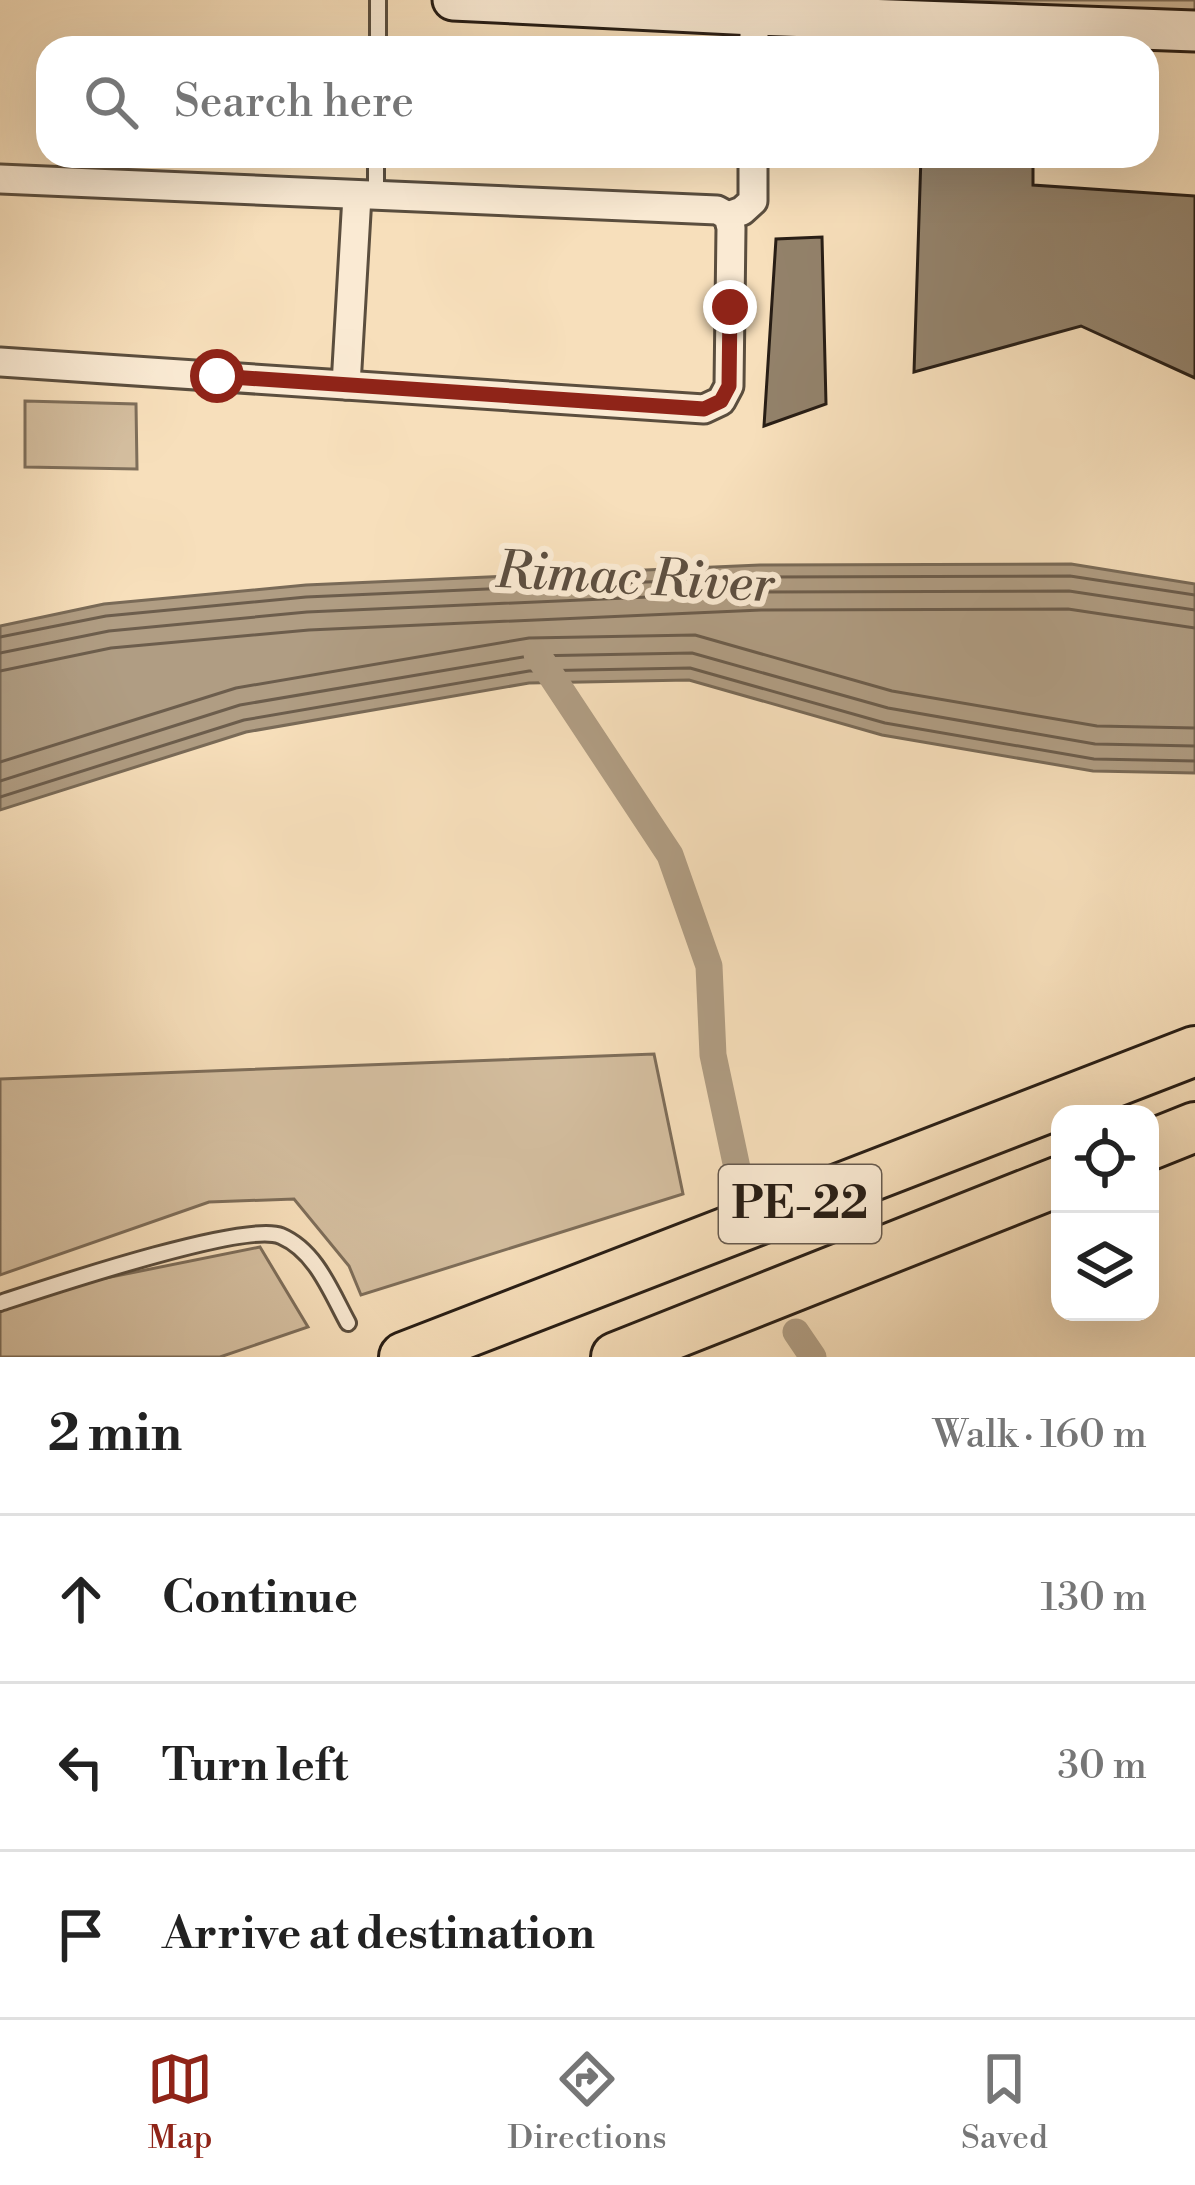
<!DOCTYPE html>
<html lang="en">
<head>
<meta charset="utf-8">
<style>
  body { margin:0; font-family:"Libre Bodoni",serif; background:#f6f6f6; color:#222 }
  .controls { position:absolute; right:36px; bottom:36px; display:grid; overflow:hidden; border-radius:24px; box-shadow:0 12px 48px #0002 }
  .controls button { width:108px; height:108px; display:grid; place-items:center; padding:0; border:0; border-bottom:3px solid #e0e0e0; background:#fff; color:#222; font:60px sans-serif }
  .stop { position:absolute; width:36px; height:36px; margin:-27px; border:9px solid #8f2418; border-radius:50%; background:#fff }
  .stop.end { background:#8f2418; border-color:#fff; box-shadow:0 3px 12px #0008 }
  .list { margin:0; padding:0; list-style:none }
  h2 { display:flex; justify-content:space-between; align-items:center; height:156px; margin:0; padding:0 48px; font-size:51px }
  h2 small { font-size:39px; font-weight:400; color:#767676 }
  .list li { display:grid; grid-template-columns:78px 1fr auto; gap:36px; align-items:center; box-sizing:border-box; height:168px; padding:0 48px; border-top:3px solid #e0e0e0 }
  .list b { display:block; font-size:45px; white-space:nowrap }
  .list em { font-size:39px; font-style:normal; color:#767676 }
  .icon { flex:none; width:66px; height:66px; fill:none; stroke:currentColor; stroke-width:2; stroke-linecap:round; stroke-linejoin:round }
  .map { position:relative; flex:none; width:1195px; height:1357px; overflow:hidden }
  .search { position:absolute; background:#fff; box-shadow:0 12px 48px #0002; left:36px; right:36px; top:36px; height:132px; display:flex; align-items:center; gap:30px; box-sizing:border-box; padding:0 42px; border-radius:36px; color:#767676; font-size:45px }
  .sheet { height:660px; background:#fff }
  nav { display:flex; justify-content:space-around; align-items:center; box-sizing:border-box; height:168px; border-top:3px solid #e0e0e0; background:#fff; font-size:33px; color:#767676 }
  nav a { display:grid; justify-items:center; gap:6px }
  nav .on { color:#8f2418 }
  .map>svg:first-child { display:block }
</style>
</head>
<body>
<div class="map">
<svg width="1195" height="1357" viewBox="0 0 1195 1357">
  <rect width="100%" height="100%" fill="#f7dfbb"/>
  <filter id="stains"><feTurbulence type="fractalNoise" baseFrequency=".00167" numOctaves="4"/><feColorMatrix values="0 0 0 0 .2 0 0 0 0 .09 0 0 0 0 .02 0 0 0 .5 -.17"/></filter>
  <radialGradient id="worn" r=".72"><stop offset=".6" stop-color="#630" stop-opacity="0"/><stop offset="1" stop-color="#630" stop-opacity=".3"/></radialGradient>
  <g fill="#d4be9f" stroke="#7e6e5a" stroke-width="3">
    <path d="M797,0h398v20z"/>
    <path d="M25,401l111,3 1,65 -112,-2z"/>
    <path d="M654,1054l29,140 -322,101 -12,-29 -55,-67 -85,3 -209,73v-196z"/>
    <path d="M260,1247l48,80 -88,30h-220v-48l61,-22z"/>
  </g>
  <path fill="#b09d83" stroke="#796a57" stroke-width="3" d="M1071,564l124,20v189l-102,-2 -211,-36 -193,-55 -160,3 -283,49 -246,78v-184l104,-22 202,-19 454,-20z"/>
  <g fill="none" stroke-linecap="round" stroke-linejoin="round">
    <g stroke="#6c5d4c" stroke-width="3">
      <path d="M0,637l106,-21 200,-19 455,-20 309,-1 125,19"/>
      <path d="M0,653l109,-22 198,-19 454,-20 308,-1 126,19"/>
      <path d="M0,671l111,-23 198,-18 452,-20 307,-1 127,19"/>
      <path d="M0,762l236,-74 293,-50 166,-3 197,56 205,35 98,2"/>
      <path d="M0,781l240,-76 289,-49 163,-3 196,55 207,36 100,2"/>
      <path d="M0,797l244,-77 285,-49 161,-3 195,55 209,36 101,2"/>
    </g>
    <g stroke="#b09d83" stroke-width="27">
      <path d="M537,654l133,201 39,111 4,89 27,127"/>
      <path d="M796,1332l17,25"/>
    </g>
  </g>
  <g fill="#93826b" stroke="#271d15" stroke-width="3">
    <path d="M921,156h112v29l162,11v182l-114,-52 -167,46z"/>
    <path d="M822,237l4,167 -62,22 12,-187z"/>
  </g>
  <g fill="none" stroke-linecap="round" stroke-linejoin="round">
    <defs>
      <g id="service">
        <path d="M378,48v-48"/>
        <path d="M376,196v-40"/>
        <path d="M0,1303c46,-15 245,-82 281,-67 35,15 50,56 67,87"/>
      </g>
      <g id="minor">
        <path d="M754,15v33"/>
        <path d="M0,179l717,31 11,6 3,12 -2,158 -8,15 -17,8 -704,-47"/>
        <path d="M728,216l14,-5 11,-10v-45"/>
        <path d="M346,385l11,-189"/>
      </g>
      <path id="secondary" d="M453,0l301,15 441,16"/>
      <g id="trunk">
        <path d="M1150,1145l45,-18"/>
        <path d="M404,1357l791,-306"/>
        <path d="M616,1357l444,-176"/>
      </g>
    </defs>
    <use href="#service" stroke="#5b4e3e" stroke-width="20"/>
    <use href="#minor" stroke="#5b4e3e" stroke-width="33"/>
    <use href="#secondary" stroke="#271d15" stroke-width="45"/>
    <use href="#trunk" stroke="#271d15" stroke-width="54"/>
    <use href="#service" stroke="#faead3" stroke-width="14"/>
    <use href="#minor" stroke="#faead3" stroke-width="27"/>
    <use href="#secondary" stroke="#faead3" stroke-width="39"/>
    <use href="#trunk" stroke="#f7dfbb" stroke-width="48"/>
  </g>
  <g fill="none" stroke-linecap="round" stroke-linejoin="round">
    <path stroke="#8f2418" stroke-width="15" d="M217,376l487,33 17,-8 8,-15 1,-79"/>
  </g>
  <g text-anchor="middle" dominant-baseline="central" stroke-width="12" stroke-linejoin="round" paint-order="stroke">
    <rect fill="#faead3" stroke="#665a4e" stroke-width="3" x="719" y="1165" width="162" height="78" rx="9"/>
    <g font-size="45" font-weight="bold" fill="#271d15">
      <text x="800" y="1204">PE-22</text>
    </g>
    <g font-size="51" font-style="italic" fill="#5e5041" stroke="#faead3">
      <text transform="translate(635 579) rotate(3)">Rimac River</text>
    </g>
  </g>
  <rect width="100%" height="100%" filter="url(#stains)"/>
  <rect width="100%" height="100%" fill="url(#worn)"/>
</svg>
<div class="controls">
<button><svg class="icon" aria-label="locate" viewBox="0 0 24 24"><circle cx="12" cy="12" r="6"/><path d="M12 2v4M12 18v4M2 12h4M18 12h4"/></svg></button>
<button><svg class="icon" aria-label="layers" viewBox="0 0 24 24"><path d="M12 4l9 5-9 5-9-5zM3 14l9 5 9-5"/></svg></button>
</div>
<div class="stop" style="left:217px;top:376px"></div>
<div class="stop end" style="left:730px;top:307px"></div>
<div class="search"><svg class="icon" aria-label="search" viewBox="0 0 24 24"><circle cx="10" cy="10" r="6"/><path d="M15 15l6 6"/></svg>Search here</div>
</div>
<section class="sheet">
<h2>2 min<small>Walk · 160 m</small></h2>
<ul class="list">
<li><svg class="icon" aria-label="ahead" viewBox="0 0 24 24"><path d="M12 20V5M6 11l6-6 6 6"/></svg><div><b>Continue</b></div><em>130 m</em></li>
<li><svg class="icon" aria-label="left" viewBox="0 0 24 24"><path d="M17 20v-9H6M10 6l-5 5 5 5"/></svg><div><b>Turn left</b></div><em>30 m</em></li>
<li><svg class="icon" aria-label="arrive" viewBox="0 0 24 24"><path d="M6 21V4h12l-3 4 3 4H6"/></svg><div><b>Arrive at destination</b></div></li>
</ul>
</section>
<nav>
<a class="on"><svg class="icon" aria-label="map" viewBox="0 0 24 24"><path d="M3 6l6-2 6 2 6-2v14l-6 2-6-2-6 2zM9 4v14M15 6v14"/></svg>Map</a>
<a><svg class="icon" aria-label="directions" viewBox="0 0 24 24"><path d="M12 3l9 9-9 9-9-9zM9 14v-3h6M13 9l2 2-2 2"/></svg>Directions</a>
<a><svg class="icon" aria-label="saved" viewBox="0 0 24 24"><path d="M7 4h10v16l-5-4-5 4z"/></svg>Saved</a>
</nav>
</body>
</html>
